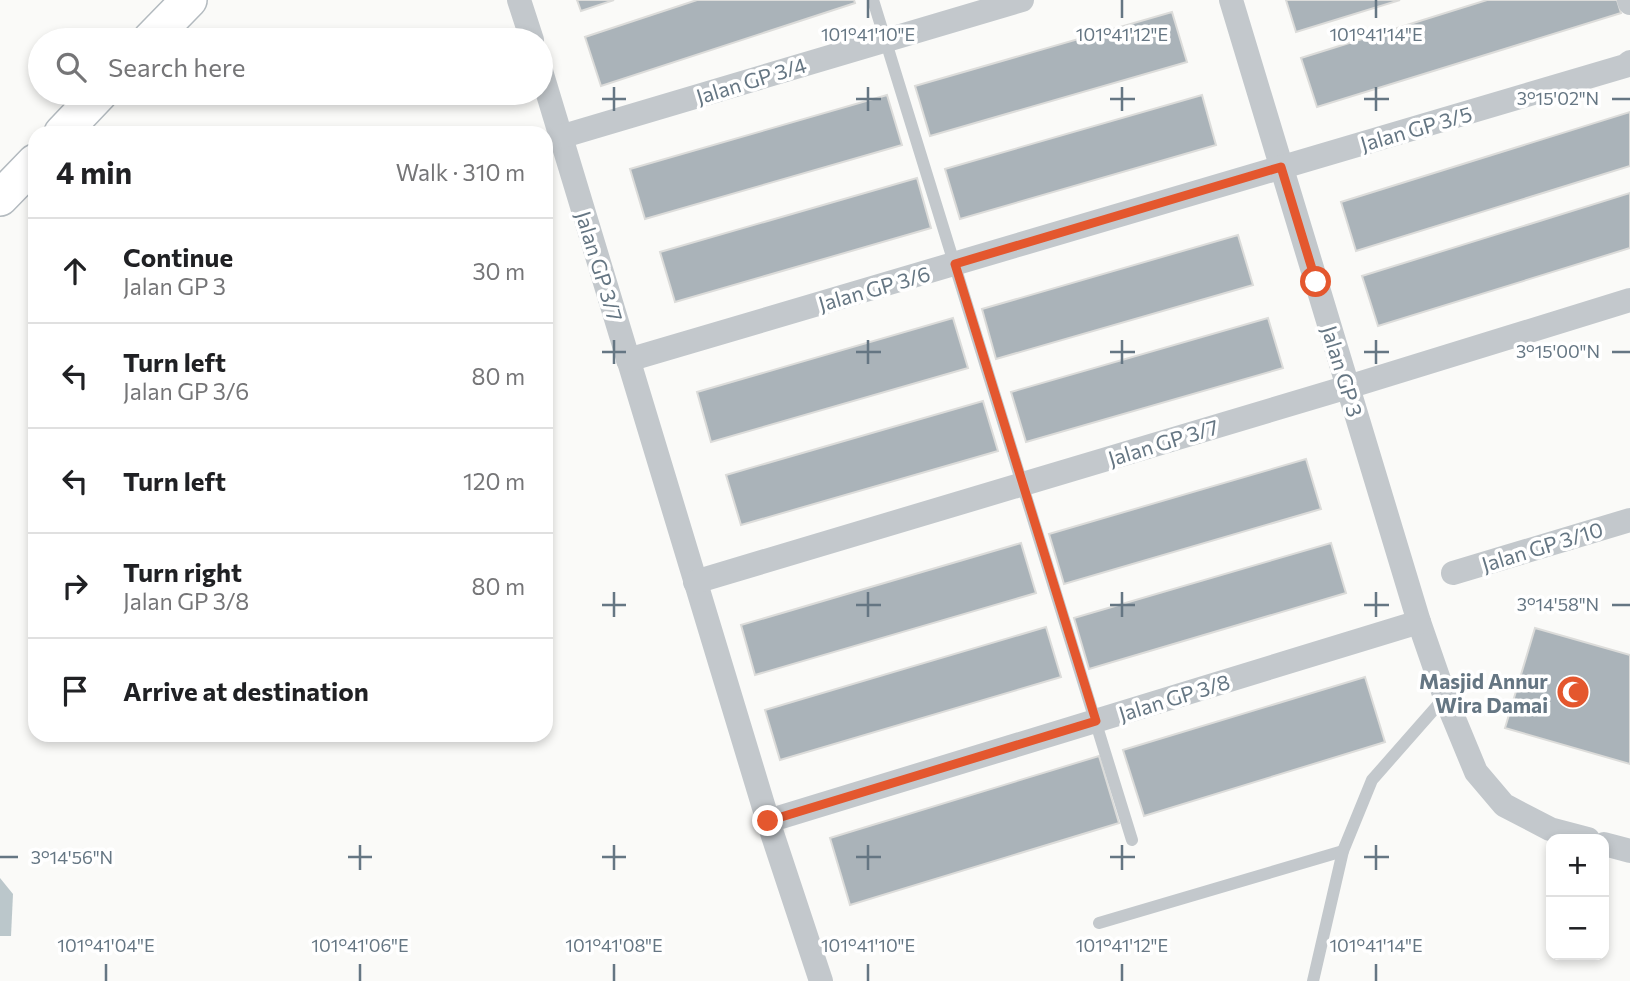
<!DOCTYPE html>
<html lang="en">
<head>
<meta charset="utf-8">
<style>
  body { margin:0; font-family:Commissioner,sans-serif; background:#f6f6f6; color:#202124 }
  .controls { position:absolute; right:21px; bottom:21px; display:grid; overflow:hidden; border-radius:14px; box-shadow:0 4px 10px #0003 }
  .controls button { width:63px; height:63px; display:grid; place-items:center; padding:0; border:0; border-bottom:2px solid #e0e0e0; background:#fff; color:#202124; font:35px sans-serif }
  .stop { position:absolute; width:21px; height:21px; margin:-16px; border:5px solid #e4572e; border-radius:50%; background:#fff }
  .stop.end { background:#e4572e; border-color:#fff; box-shadow:0 2px 7px #0008 }
  .list { margin:0; padding:0; list-style:none }
  h2 { display:flex; justify-content:space-between; align-items:center; height:91px; margin:0; padding:0 28px; font-size:30px }
  h2 small { font-size:23px; font-weight:400; color:#757577 }
  .list li { display:grid; grid-template-columns:46px 1fr auto; gap:21px; align-items:center; box-sizing:border-box; height:105px; padding:0 28px; border-top:2px solid #e0e0e0 }
  .list b { display:block; font-size:26px; white-space:nowrap }
  .list p { margin:0; font-size:23px; white-space:nowrap; color:#757577 }
  .list em { font-size:23px; font-style:normal; color:#757577 }
  .icon { flex:none; width:38px; height:38px; fill:none; stroke:currentColor; stroke-width:2; stroke-linecap:round; stroke-linejoin:round }
  .map { position:relative; flex:none; width:1630px; height:981px; overflow:hidden }
  .search { position:absolute; background:#fff; box-shadow:0 4px 10px #0003; left:28px; top:28px; width:525px; height:77px; display:flex; align-items:center; gap:18px; box-sizing:border-box; padding:0 24px; border-radius:38px; color:#757577; font-size:26px }
  .panel { position:absolute; background:#fff; box-shadow:0 4px 10px #0003; left:28px; top:126px; width:525px; height:616px; border-radius:21px }
  .map>svg:first-child { display:block }
</style>
</head>
<body>
<div class="map">
<svg width="1630" height="981" viewBox="0 0 1630 981">
  <rect width="100%" height="100%" fill="#fafaf8"/>
  <path fill="#bbc7cb" d="M0,878l13,16 -2,42h-11z"/>
  <g fill="#aab3b9" stroke="#dcdcda" stroke-width="2">
    <path d="M577,0h37l-33,11z"/>
    <path d="M697,0h157l1,3 -254,83 -16,-49z"/>
    <path d="M1286,0h114l-104,32z"/>
    <path d="M1487,0h130l4,13 -304,94 -16,-49z"/>
    <path d="M1172,12l15,50 -257,74 -15,-50z"/>
    <path d="M887,95l15,50 -257,74 -15,-50z"/>
    <path d="M1202,95l14,50 -256,74 -15,-50z"/>
    <path d="M1630,112v54l-274,85 -15,-49z"/>
    <path d="M917,178l14,50 -256,74 -15,-50z"/>
    <path d="M1630,193v55l-252,78 -16,-50z"/>
    <path d="M1238,235l15,50 -257,74 -14,-50z"/>
    <path d="M953,318l15,50 -257,74 -14,-50z"/>
    <path d="M1268,318l15,50 -257,74 -15,-50z"/>
    <path d="M983,401l15,50 -257,74 -15,-50z"/>
    <path d="M1306,459l15,50 -257,75 -15,-50z"/>
    <path d="M1021,543l15,50 -281,82 -14,-50z"/>
    <path d="M1331,543l15,50 -257,76 -15,-51z"/>
    <path d="M1046,627l15,50 -281,83 -15,-50z"/>
    <path d="M1535,628l95,27v109l-125,-36z"/>
    <path d="M1365,677l20,65 -241,74 -21,-66z"/>
    <path d="M1099,756l20,67 -269,82 -20,-67z"/>
  </g>
  <g fill="none" stroke-linecap="round" stroke-linejoin="round">
    <defs>
      <g id="secondary">
        <path d="M150,40l39,-40"/>
        <path d="M62,133l38,-40"/>
        <path d="M0,198l35,-36"/>
      </g>
    </defs>
    <use href="#secondary" stroke="#b3babf" stroke-width="38"/>
    <g stroke="#c3c8cc" stroke-width="12">
      <path d="M873,0l259,840"/>
      <path d="M1099,923l244,-72"/>
      <path d="M1313,981l30,-130 29,-71 73,-83"/>
    </g>
    <g stroke="#c3c8cc" stroke-width="24">
      <path d="M519,0l13,40"/>
      <path d="M1231,0l188,622 26,75 31,75 28,33 46,24 38,10"/>
      <path d="M1629,0l1,3"/>
      <path d="M541,71l227,750 53,160"/>
      <path d="M560,137l462,-137"/>
      <path d="M628,360l997,-294 5,-4"/>
      <path d="M1453,573l177,-53"/>
      <path d="M695,582l653,-195 282,-87"/>
      <path d="M768,821l651,-199"/>
      <path d="M1604,844l26,7"/>
    </g>
    <use href="#secondary" stroke="#fff" stroke-width="35"/>
  </g>
  <g fill="none" stroke-linecap="round" stroke-linejoin="round">
    <path stroke="#e4572e" stroke-width="9" d="M768,821l328,-100 -141,-457 326,-97 35,115"/>
  </g>
  <path fill="none" stroke="#657683" stroke-width="2.5" d="M868,0v18M1122,0v18M1376,0v18M614,87v24M868,87v24M1122,87v24M1376,87v24M602,99h24M856,99h25M1110,99h25M1364,99h25M1612,99h18M614,340v24M868,340v24M1122,340v24M1376,340v24M602,352h24M856,352h25M1110,352h25M1364,352h25M1612,352h18M614,592v25M868,592v25M1122,592v25M1376,592v25M602,605h24M856,605h25M1110,605h25M1364,605h25M1612,605h18M360,845v25M614,845v25M868,845v25M1122,845v25M1376,845v25M0,857h18M348,857h24M602,857h24M856,857h25M1110,857h25M1364,857h25M106,964v17M360,964v17M614,964v17M868,964v17M1122,964v17M1376,964v17"/>
  <defs>
    <symbol id="mosque-disc" viewBox="-11 -11 22 22"><circle r="9.5" fill="#e4572e" stroke="#fff"/><path d="M3.5-4.9A6 6 0 1 0 3.5 4.9A5 5 0 1 1 3.5-4.9Z" fill="#fff"/></symbol>
  </defs>
  <g fill-rule="evenodd">
    <use href="#mosque-disc" x="1554" y="673" width="38" height="38"/>
  </g>
  <g text-anchor="middle" dominant-baseline="central" stroke-width="7" stroke-linejoin="round" paint-order="stroke">
    <g font-size="21" fill="#657683" stroke="#fff">
      <text transform="translate(751 80) rotate(-17)">Jalan GP 3/4</text>
      <text transform="translate(1416 128) rotate(-16)">Jalan GP 3/5</text>
      <text transform="translate(600 266) rotate(73)">Jalan GP 3/7</text>
      <text transform="translate(874 288) rotate(-16)">Jalan GP 3/6</text>
      <text transform="translate(1343 371) rotate(73)">Jalan GP 3</text>
      <text transform="translate(1163 442) rotate(-17)">Jalan GP 3/7</text>
      <text transform="translate(1542 546) rotate(-17)">Jalan GP 3/10</text>
      <text transform="translate(1174 697) rotate(-17)">Jalan GP 3/8</text>
    </g>
    <g font-size="21" font-weight="bold" fill="#657683" stroke="#fff" text-anchor="end">
      <text x="1548" y="680">Masjid Annur<tspan x="1548" dy="24">Wira Damai</tspan></text>
    </g>
  </g>
  <g font-size="18" text-anchor="middle" fill="#657683" stroke="#fff" stroke-width="7" stroke-linejoin="round" paint-order="stroke">
    <text x="868" y="41">101°41'10"E</text>
    <text x="1122" y="41">101°41'12"E</text>
    <text x="1376" y="41">101°41'14"E</text>
    <text x="1558" y="105">3°15'02"N</text>
    <text x="1558" y="358">3°15'00"N</text>
    <text x="1558" y="611">3°14'58"N</text>
    <text x="72" y="864">3°14'56"N</text>
    <text x="106" y="952">101°41'04"E</text>
    <text x="360" y="952">101°41'06"E</text>
    <text x="614" y="952">101°41'08"E</text>
    <text x="868" y="952">101°41'10"E</text>
    <text x="1122" y="952">101°41'12"E</text>
    <text x="1376" y="952">101°41'14"E</text>
  </g>
</svg>
<div class="controls">
<button>+</button>
<button>−</button>
</div>
<div class="stop" style="left:1316px;top:282px"></div>
<div class="stop end" style="left:768px;top:821px"></div>
<div class="search"><svg class="icon" aria-label="search" viewBox="0 0 24 24"><circle cx="10" cy="10" r="6"/><path d="M15 15l6 6"/></svg>Search here</div>
<section class="panel">
<h2>4 min<small>Walk · 310 m</small></h2>
<ul class="list">
<li><svg class="icon" aria-label="ahead" viewBox="0 0 24 24"><path d="M12 20V5M6 11l6-6 6 6"/></svg><div><b>Continue</b><p>Jalan GP 3</p></div><em>30 m</em></li>
<li><svg class="icon" aria-label="left" viewBox="0 0 24 24"><path d="M17 20v-9H6M10 6l-5 5 5 5"/></svg><div><b>Turn left</b><p>Jalan GP 3/6</p></div><em>80 m</em></li>
<li><svg class="icon" aria-label="left" viewBox="0 0 24 24"><path d="M17 20v-9H6M10 6l-5 5 5 5"/></svg><div><b>Turn left</b></div><em>120 m</em></li>
<li><svg class="icon" aria-label="right" viewBox="0 0 24 24"><path d="M7 20v-9h11M14 6l5 5-5 5"/></svg><div><b>Turn right</b><p>Jalan GP 3/8</p></div><em>80 m</em></li>
<li><svg class="icon" aria-label="arrive" viewBox="0 0 24 24"><path d="M6 21V4h12l-3 4 3 4H6"/></svg><div><b>Arrive at destination</b></div></li>
</ul>
</section>
</div>
</body>
</html>
